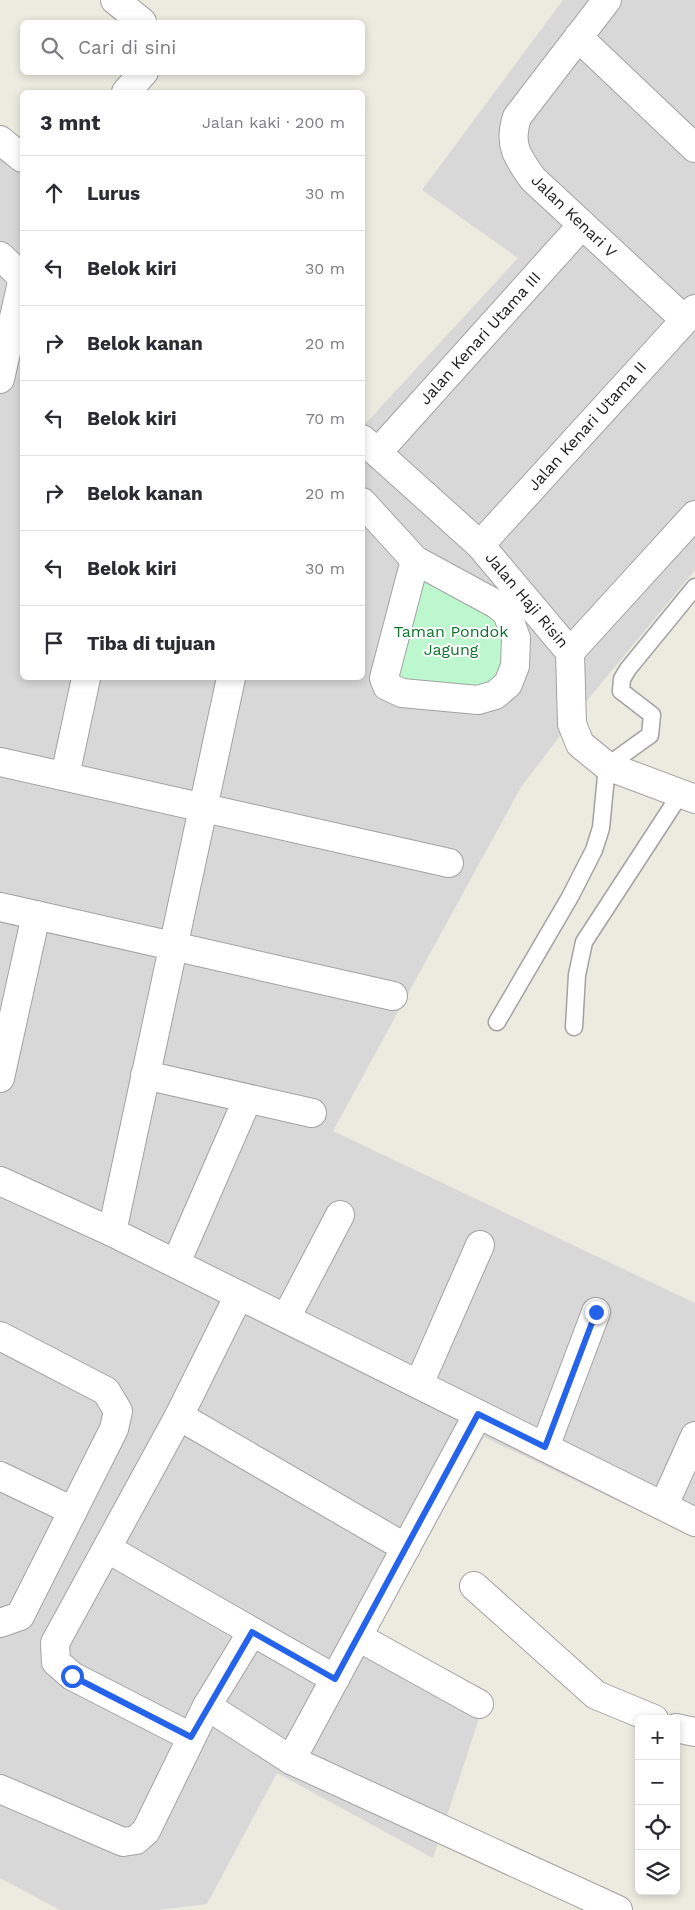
<!DOCTYPE html>
<html lang="id">
<head>
<meta charset="utf-8">
<style>
  body { margin:0; font-family:"Work Sans",sans-serif; background:#f2f2f3; color:#2b2b33 }
  .controls { position:absolute; right:15px; bottom:15px; display:grid; overflow:hidden; border-radius:8px; box-shadow:0 2px 8px #0003 }
  .controls button { width:45px; height:45px; display:grid; place-items:center; padding:0; border:0; border-bottom:1px solid #e1e1e2; background:#fff; color:#2b2b33; font:25px sans-serif }
  .stop { position:absolute; width:15px; height:15px; margin:-11px; border:4px solid #2563eb; border-radius:50%; background:#fff }
  .stop.end { background:#2563eb; border-color:#fff; box-shadow:0 1px 5px #0008 }
  .list { margin:0; padding:0; list-style:none }
  h2 { display:flex; justify-content:space-between; align-items:center; height:65px; margin:0; padding:0 20px; font-size:21px }
  h2 small { font-size:16px; font-weight:400; color:#7c7c81 }
  .list li { display:grid; grid-template-columns:32px 1fr auto; gap:15px; align-items:center; box-sizing:border-box; height:75px; padding:0 20px; border-top:1px solid #e1e1e2 }
  .list b { display:block; font-size:19px; white-space:nowrap }
  .list em { font-size:16px; font-style:normal; color:#7c7c81 }
  .icon { flex:none; width:28px; height:28px; fill:none; stroke:currentColor; stroke-width:2; stroke-linecap:round; stroke-linejoin:round }
  .map { position:relative; flex:none; width:695px; height:1910px; overflow:hidden }
  .search { position:absolute; background:#fff; box-shadow:0 2px 8px #0003; left:20px; top:20px; width:345px; height:55px; display:flex; align-items:center; gap:12px; box-sizing:border-box; padding:0 18px; border-radius:8px; color:#7c7c81; font-size:19px }
  .panel { position:absolute; background:#fff; box-shadow:0 2px 8px #0003; left:20px; top:90px; width:345px; height:590px; border-radius:8px }
  .map>svg:first-child { display:block }
</style>
</head>
<body>
<div class="map">
<svg width="695" height="1910" viewBox="0 0 695 1910">
  <rect width="100%" height="100%" fill="#ecebe0"/>
  <path fill="#d9d8d8" d="M563,0h132v570l-106,128 -68,89 -188,344 362,172v235l-211,-101 -108,195 112,59 -55,167 -156,-85 -70,131 -49,6h-98l-60,-32v-1727l22,19v508h340l1,-254 4,-2 151,-164 -96,-68z"/>
  <path fill="#bdf7ce" d="M415,560l81,44 20,34 -8,46 -69,13 -55,-19z"/>
  <g fill="none" stroke-linecap="round" stroke-linejoin="round">
    <defs>
      <g id="lane">
        <path d="M497,1022l73,-125 24,-47 7,-22 6,-62 43,-31 2,-20 -31,-24 1,-12 6,-10 67,-82"/>
        <path d="M574,1027l3,-52 7,-33 97,-149"/>
      </g>
      <g id="street">
        <path d="M115,0l27,22"/>
        <path d="M607,0l-90,117c-9,27 0,40 16,62l151,140"/>
        <path d="M578,37l117,111"/>
        <path d="M126,92l18,-20"/>
        <path d="M0,140l22,18"/>
        <path d="M0,256l22,21"/>
        <path d="M0,379l22,-97"/>
        <path d="M362,439l118,106 90,107 2,72 8,20 27,22 88,33"/>
        <path d="M378,452l204,-227"/>
        <path d="M362,502l53,58 81,44 11,9 9,25 -1,28 -7,18 -13,11 -17,5 -76,-7 -15,-7 -3,-8 31,-118"/>
        <path d="M480,545l215,-236"/>
        <path d="M570,652l125,-137"/>
        <path d="M0,762l449,101"/>
        <path d="M65,776l21,-98"/>
        <path d="M0,907l393,89"/>
        <path d="M145,1075l167,38"/>
        <path d="M0,1078l36,-163"/>
        <path d="M0,1181l112,51 583,290"/>
        <path d="M112,1232l119,-554"/>
        <path d="M176,1263l71,-163"/>
        <path d="M286,1318l54,-103"/>
        <path d="M0,1336l106,55 12,20 -4,18 -94,187 -20,7"/>
        <path d="M419,1384l61,-139"/>
        <path d="M179,1416l227,132"/>
        <path d="M545,1447l51,-135"/>
        <path d="M0,1476l73,35"/>
        <path d="M664,1505l31,-69"/>
        <path d="M108,1549l227,130"/>
        <path d="M474,1586l122,109 58,24"/>
        <path d="M358,1637l121,67"/>
        <path d="M207,1706l84,54 327,150"/>
        <path d="M676,1728l19,4"/>
        <path d="M191,1737l-119,-61 -16,-14 -1,-19 124,-227 60,-121"/>
        <path d="M291,1760l187,-346"/>
        <path d="M0,1789l123,53 13,-2 10,-9 61,-125 45,-74"/>
      </g>
    </defs>
    <use href="#lane" stroke="#a2a2a2" stroke-width="19"/>
    <use href="#street" stroke="#a2a2a2" stroke-width="30"/>
    <use href="#lane" stroke="#fff" stroke-width="16"/>
    <use href="#street" stroke="#fff" stroke-width="28"/>
  </g>
  <g fill="none" stroke-linecap="round" stroke-linejoin="round">
    <path stroke="#2563eb" stroke-width="6" d="M72,1676l119,61 61,-105 83,47 143,-265 67,33 51,-135"/>
  </g>
  <g text-anchor="middle" dominant-baseline="central" stroke-width="4" stroke-linejoin="round" paint-order="stroke">
    <g font-size="16" fill="#1b1b1b" stroke="#fff">
      <text transform="translate(574 216) rotate(44)">Jalan Kenari V</text>
      <text transform="translate(480 338) rotate(-48)">Jalan Kenari Utama III</text>
      <text transform="translate(587 426) rotate(-48)">Jalan Kenari Utama II</text>
      <text transform="translate(527 600) rotate(50)">Jalan Haji Risin</text>
    </g>
    <g font-size="16" fill="#0e742c" stroke="#fff">
      <text x="451" y="631">Taman Pondok<tspan x="451" dy="18">Jagung</tspan></text>
    </g>
  </g>
</svg>
<div class="controls">
<button>+</button>
<button>−</button>
<button><svg class="icon" aria-label="locate" viewBox="0 0 24 24"><circle cx="12" cy="12" r="6"/><path d="M12 2v4M12 18v4M2 12h4M18 12h4"/></svg></button>
<button><svg class="icon" aria-label="layers" viewBox="0 0 24 24"><path d="M12 4l9 5-9 5-9-5zM3 14l9 5 9-5"/></svg></button>
</div>
<div class="stop" style="left:72px;top:1676px"></div>
<div class="stop end" style="left:596px;top:1312px"></div>
<div class="search"><svg class="icon" aria-label="search" viewBox="0 0 24 24"><circle cx="10" cy="10" r="6"/><path d="M15 15l6 6"/></svg>Cari di sini</div>
<section class="panel">
<h2>3 mnt<small>Jalan kaki · 200 m</small></h2>
<ul class="list">
<li><svg class="icon" aria-label="ahead" viewBox="0 0 24 24"><path d="M12 20V5M6 11l6-6 6 6"/></svg><div><b>Lurus</b></div><em>30 m</em></li>
<li><svg class="icon" aria-label="left" viewBox="0 0 24 24"><path d="M17 20v-9H6M10 6l-5 5 5 5"/></svg><div><b>Belok kiri</b></div><em>30 m</em></li>
<li><svg class="icon" aria-label="right" viewBox="0 0 24 24"><path d="M7 20v-9h11M14 6l5 5-5 5"/></svg><div><b>Belok kanan</b></div><em>20 m</em></li>
<li><svg class="icon" aria-label="left" viewBox="0 0 24 24"><path d="M17 20v-9H6M10 6l-5 5 5 5"/></svg><div><b>Belok kiri</b></div><em>70 m</em></li>
<li><svg class="icon" aria-label="right" viewBox="0 0 24 24"><path d="M7 20v-9h11M14 6l5 5-5 5"/></svg><div><b>Belok kanan</b></div><em>20 m</em></li>
<li><svg class="icon" aria-label="left" viewBox="0 0 24 24"><path d="M17 20v-9H6M10 6l-5 5 5 5"/></svg><div><b>Belok kiri</b></div><em>30 m</em></li>
<li><svg class="icon" aria-label="arrive" viewBox="0 0 24 24"><path d="M6 21V4h12l-3 4 3 4H6"/></svg><div><b>Tiba di tujuan</b></div></li>
</ul>
</section>
</div>
</body>
</html>
